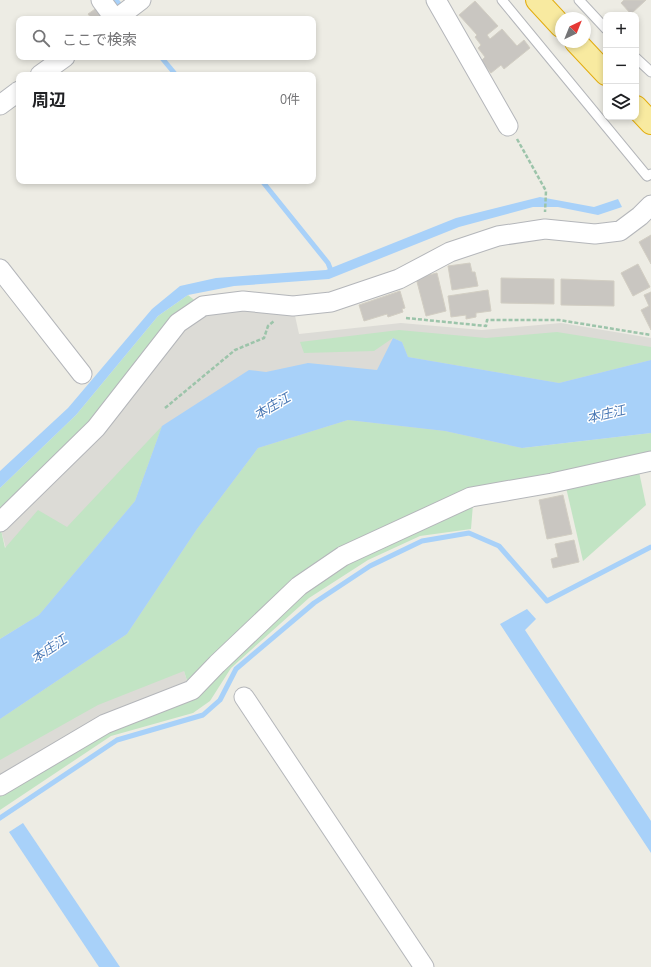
<!DOCTYPE html>
<html lang="ja">
<head>
<meta charset="utf-8">
<style>
  body { margin:0; font-family:"PT Sans","Noto Sans JP",sans-serif; background:#f6f6f6; color:#202124 }
  .controls { position:absolute; right:12px; top:12px; display:grid; overflow:hidden; border-radius:8px; box-shadow:0 2px 6px #0003 }
  .controls button { width:36px; height:36px; display:grid; place-items:center; padding:0; border:0; border-bottom:1px solid #e0e0e0; background:#fff; color:#202124; font:20px sans-serif }
  .compass { position:absolute; left:555px; top:12px; width:36px; height:36px; border-radius:50%; background:#fff; box-shadow:0 2px 6px #0003; rotate:43deg }
  .list { margin:0; padding:0; list-style:none }
  h2 { display:flex; justify-content:space-between; align-items:center; height:52px; margin:0; padding:0 16px; font-size:17px }
  h2 small { font-size:13px; font-weight:400; color:#757577 }
  .icon { flex:none; width:22px; height:22px; fill:none; stroke:currentColor; stroke-width:2; stroke-linecap:round; stroke-linejoin:round }
  .map { position:relative; flex:none; width:651px; height:967px; overflow:hidden }
  .search { position:absolute; background:#fff; box-shadow:0 2px 6px #0003; left:16px; top:16px; width:300px; height:44px; display:flex; align-items:center; gap:10px; box-sizing:border-box; padding:0 14px; border-radius:8px; color:#757577; font-size:15px }
  .panel { position:absolute; background:#fff; box-shadow:0 2px 6px #0003; left:16px; top:72px; width:300px; height:112px; border-radius:8px }
  .map>svg:first-child { display:block }
</style>
</head>
<body>
<div class="map">
<svg width="651" height="967" viewBox="0 0 651 967">
  <rect width="100%" height="100%" fill="#edece4"/>
  <path fill="#dcdbd6" d="M292,302l7,32 102,-11 81,7 79,-7 90,15v95l-129,15 -338,223 5,16 -189,92v-140l38,-24 -32,-66 -5,-19 177,-196 30,-23z"/>
  <g fill="#c2e4c4">
    <path d="M188,295l20,16 -30,23 -177,196 4,18 33,-38 29,17 95,-101 -27,75 -96,114 -39,24v-151l76,-73 82,-99z"/>
    <path d="M399,330l87,8 71,-6 94,15v13l-92,23 -151,-26 -6,-15 -9,-4 -19,13 -70,2 -4,-11z"/>
    <path d="M348,420l97,11 77,17 129,-15v22l-177,37 -3,37 -51,7 -52,24 -59,38 -78,70 -21,33 -17,12 -82,23 -111,74v-20l189,-103 -5,-16 -86,34 -98,55v-41l127,-85 70,-105 61,-81z"/>
    <path d="M638,467l8,38 -63,56 -18,-78z"/>
  </g>
  <g fill="#a8d1f9">
    <path d="M540,197l54,10 24,-8 4,8 -24,8 -40,-8h-25l-74,20 -130,52 -95,7 -46,9 -30,21 -82,99 -76,73v-17l68,-63 84,-99 28,-23 36,-8 110,-8 130,-52z"/>
    <path d="M393,338l9,4 6,15 151,26 92,-23v73l-129,15 -77,-17 -97,-11 -90,28 -61,81 -70,105 -127,85v-80l39,-24 96,-114 27,-75 87,-56 17,2 42,-9 69,7z"/>
    <path d="M527,609l9,10 -11,11 126,191v32l-151,-229z"/>
    <path d="M23,823l97,144h-21l-90,-135z"/>
  </g>
  <g fill="none" stroke-linecap="round" stroke-linejoin="round">
    <g stroke="#a8d1f9" stroke-width="5">
      <path d="M116,0l3,4"/>
      <path d="M161,57l15,18"/>
      <path d="M262,181l66,82 4,10"/>
      <path d="M0,818l117,-78 86,-25 17,-15 16,-31 78,-66 56,-37 52,-25 47,-8 30,13 48,55 104,-54"/>
    </g>
  </g>
  <g fill="#c9c6c1" stroke="#d2cec3">
    <path d="M624,0h22l-15,14 -10,-11z"/>
    <path d="M475,1l23,25 -11,9 3,4 12,-10 15,17 7,-6 6,8 -26,21 -3,-4 -10,8 -10,-12 4,-4 -7,-9 3,-3 -6,-8 2,-2 -18,-20z"/>
    <path d="M98,7l6,8 -6,4h-6l-4,-5z"/>
    <path d="M651,235v29l-12,-22z"/>
    <path d="M470,263l2,9h3l3,14 -26,4 -4,-24z"/>
    <path d="M638,264l12,23 -17,9 -12,-23z"/>
    <path d="M437,273l9,38 -20,5 -10,-38z"/>
    <path d="M501,278l53,1v25l-53,-1z"/>
    <path d="M561,279l53,2v25l-53,-1z"/>
    <path d="M488,290l3,21 -15,2v4l-10,2v-4l-15,2 -3,-21z"/>
    <path d="M400,291l5,17 -3,1 1,3 -15,5 -1,-3 -23,7 -5,-16z"/>
    <path d="M651,292v38l-10,-20 8,-4 -5,-11z"/>
    <path d="M563,495l9,39 -25,5 -8,-39z"/>
    <path d="M574,540l5,22 -26,6 -2,-9 7,-2 -3,-13z"/>
  </g>
  <g fill="none" stroke-linecap="round" stroke-linejoin="round">
    <defs>
      <g id="service">
        <path d="M502,0l145,176 4,-2"/>
        <path d="M579,0l27,29"/>
        <path d="M636,58l15,14"/>
      </g>
      <g id="minor">
        <path d="M101,0l14,19"/>
        <path d="M436,0l72,126"/>
        <path d="M116,19l25,-19"/>
        <path d="M40,75l25,-18"/>
        <path d="M0,105l19,-14"/>
        <path d="M0,269l82,105"/>
        <path d="M0,522l96,-94 82,-105 25,-17 40,-5 50,5 38,-4 68,-23 51,-27 48,-16 47,-7 50,5 25,-3 20,-15 11,-11"/>
        <path d="M244,697l180,270"/>
        <path d="M0,786l105,-62 87,-34 25,-26 82,-78 44,-30 128,-59 81,-14 99,-22"/>
      </g>
      <g id="trunk">
        <path d="M537,0l24,26"/>
        <path d="M576,42l30,32"/>
        <path d="M636,107l15,16"/>
      </g>
    </defs>
    <use href="#service" stroke="#b4b6ba" stroke-width="11"/>
    <use href="#minor" stroke="#b4b6ba" stroke-width="21"/>
    <use href="#trunk" stroke="#e3ad0e" stroke-width="24"/>
    <g stroke="#9cc4aa" stroke-width="2.5" stroke-dasharray="4 2" stroke-linecap="butt">
      <path d="M517,139l29,52 -1,21"/>
      <path d="M406,318l80,8 1,-6h72l92,15"/>
      <path d="M165,408l70,-58 29,-12 4,-12 6,-5"/>
    </g>
    <use href="#service" stroke="#fff" stroke-width="9"/>
    <use href="#minor" stroke="#fff" stroke-width="19"/>
    <use href="#trunk" stroke="#f8eaa0" stroke-width="22"/>
  </g>
  <g text-anchor="middle" dominant-baseline="central" stroke-width="3" stroke-linejoin="round" paint-order="stroke">
    <g font-size="13" font-style="italic" fill="#4977b3" stroke="#fff">
      <text transform="translate(272 406) rotate(-30)">本庄江</text>
      <text transform="translate(606 414) rotate(-13)">本庄江</text>
      <text transform="translate(49 649) rotate(-34)">本庄江</text>
    </g>
  </g>
</svg>
<div class="controls">
<button>+</button>
<button>−</button>
<button><svg class="icon" aria-label="layers" viewBox="0 0 24 24"><path d="M12 4l9 5-9 5-9-5zM3 14l9 5 9-5"/></svg></button>
</div>
<svg class="compass" viewBox="-18 -18 36 36"><path d="M0-13l5 13h-10z" fill="#e53935"/><path d="M0 13l5-13h-10z" fill="#757577"/></svg>
<div class="search"><svg class="icon" aria-label="search" viewBox="0 0 24 24"><circle cx="10" cy="10" r="6"/><path d="M15 15l6 6"/></svg>ここで検索</div>
<section class="panel">
<h2>周辺<small>0件</small></h2>
<ul class="list">
</ul>
</section>
</div>
</body>
</html>
